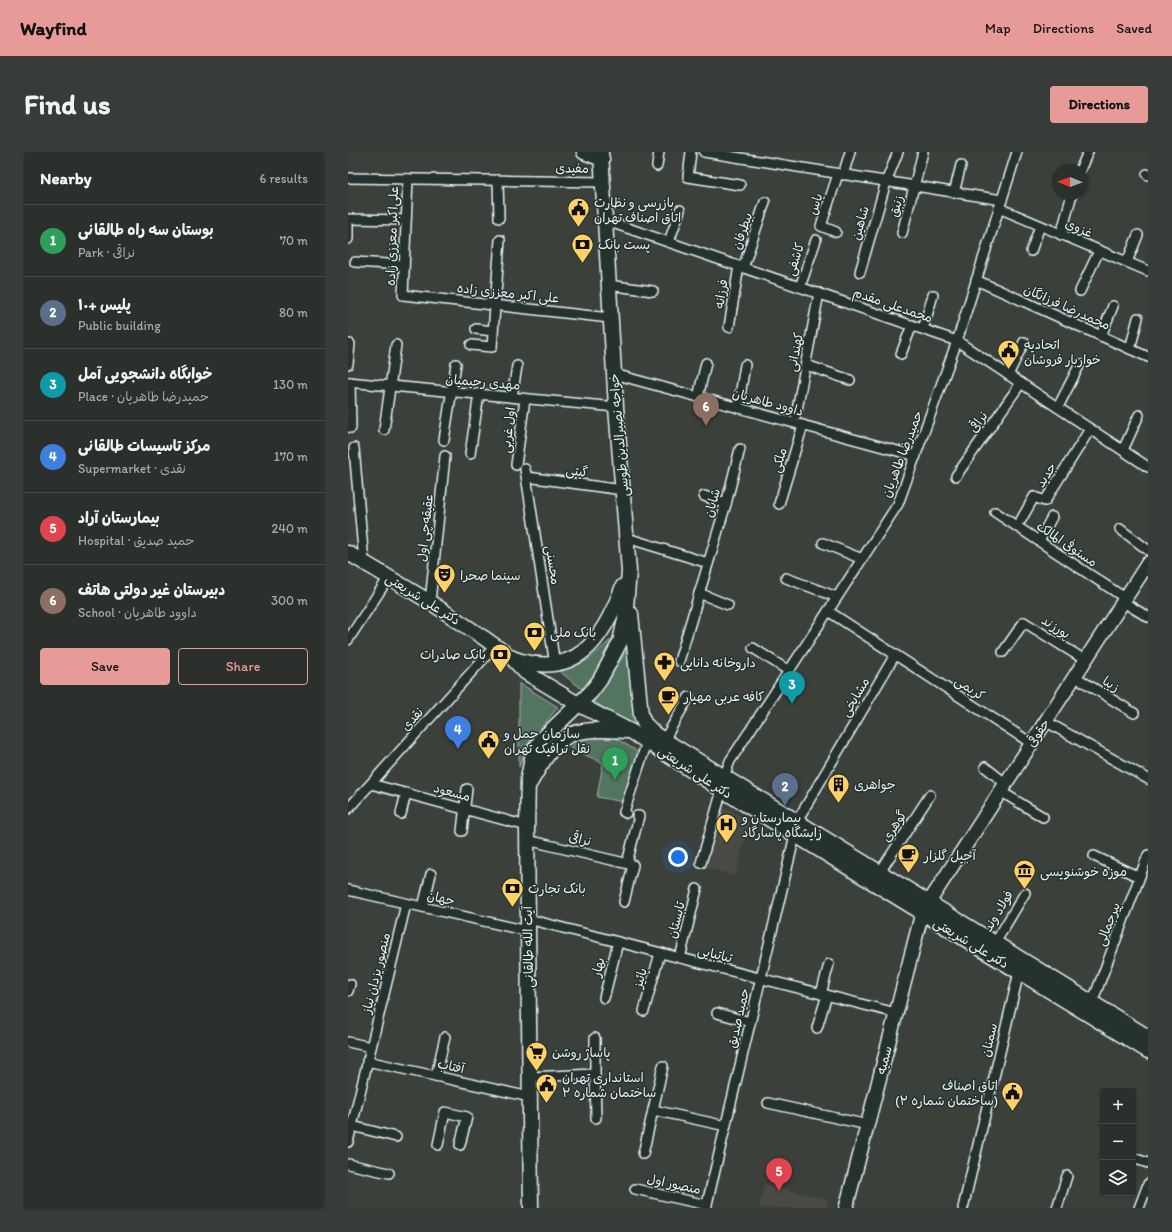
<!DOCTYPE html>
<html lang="en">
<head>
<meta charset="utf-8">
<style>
  body { margin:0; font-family:Itim,"Playpen Sans Arabic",sans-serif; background:#383c38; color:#f1f3f6 }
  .controls { position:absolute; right:12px; bottom:12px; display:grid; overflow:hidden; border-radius:4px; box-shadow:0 1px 3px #0004 }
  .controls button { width:36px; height:36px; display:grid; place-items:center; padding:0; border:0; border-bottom:1px solid #484b48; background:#2c302c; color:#f1f3f6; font:20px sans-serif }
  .compass { position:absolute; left:704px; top:12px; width:36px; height:36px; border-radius:50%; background:#2c302c; box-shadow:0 1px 3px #0004; rotate:271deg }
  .you { position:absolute; left:330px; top:705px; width:14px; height:14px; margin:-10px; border:3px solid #fff; border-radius:50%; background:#1a73e8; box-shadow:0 0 0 6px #1a73e833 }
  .badge { display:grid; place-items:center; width:26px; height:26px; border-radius:50%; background:#e69b98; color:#fff; font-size:13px; font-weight:700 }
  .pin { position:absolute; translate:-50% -33px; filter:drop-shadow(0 1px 2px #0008) }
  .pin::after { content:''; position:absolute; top:21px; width:14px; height:12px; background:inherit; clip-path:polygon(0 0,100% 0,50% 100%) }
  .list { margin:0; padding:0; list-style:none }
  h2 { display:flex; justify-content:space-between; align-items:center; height:52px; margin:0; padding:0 16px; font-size:17px }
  h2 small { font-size:13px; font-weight:400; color:#a6a9a9 }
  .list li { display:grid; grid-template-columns:26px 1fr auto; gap:12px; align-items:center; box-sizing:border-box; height:72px; padding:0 16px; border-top:1px solid #484b48 }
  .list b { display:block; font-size:15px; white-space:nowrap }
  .list p { margin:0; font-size:13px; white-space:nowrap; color:#a6a9a9 }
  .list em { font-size:13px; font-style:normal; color:#a6a9a9 }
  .actions { display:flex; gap:8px; padding:12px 16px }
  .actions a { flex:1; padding:9px 0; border:1px solid #e69b98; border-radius:4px; text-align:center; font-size:14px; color:#e69b98 }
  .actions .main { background:#e69b98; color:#111 }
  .icon { flex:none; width:22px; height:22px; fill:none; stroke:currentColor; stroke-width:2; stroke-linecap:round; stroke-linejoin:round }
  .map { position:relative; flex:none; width:800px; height:1056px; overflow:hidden; border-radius:4px }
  header { display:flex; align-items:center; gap:24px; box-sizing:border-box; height:56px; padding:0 20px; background:#e69b98; color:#111 }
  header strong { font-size:19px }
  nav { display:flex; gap:22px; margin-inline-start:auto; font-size:14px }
  .intro { display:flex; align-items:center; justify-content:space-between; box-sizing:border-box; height:96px; padding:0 24px }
  h1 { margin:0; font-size:28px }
  .button { padding:10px 18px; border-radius:4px; background:#e69b98; color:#111; font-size:14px; font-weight:700 }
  main { display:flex; gap:24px; padding:0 24px }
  aside { flex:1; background:#2c302c; border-radius:4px; box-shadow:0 1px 3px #0004 }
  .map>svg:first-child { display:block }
</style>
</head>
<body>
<header>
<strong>Wayfind</strong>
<nav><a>Map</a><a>Directions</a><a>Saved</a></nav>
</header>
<div class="intro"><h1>Find us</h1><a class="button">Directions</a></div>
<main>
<aside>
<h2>Nearby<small>6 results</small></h2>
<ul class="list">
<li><span class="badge" style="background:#2e9e5b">1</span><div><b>بوستان سه راه طالقانی</b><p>Park · نراقی</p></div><em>70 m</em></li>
<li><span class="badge" style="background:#5c6f8a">2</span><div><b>پلیس +۱۰</b><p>Public building</p></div><em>80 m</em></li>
<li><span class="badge" style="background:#0f9aa8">3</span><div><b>خوابگاه دانشجویی آمل</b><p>Place · حمیدرضا طاهریان</p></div><em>130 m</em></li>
<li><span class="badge" style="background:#3f7fe0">4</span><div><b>مرکز تاسیسات طالقانی</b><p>Supermarket · نقدی</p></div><em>170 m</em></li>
<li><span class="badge" style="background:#e0444e">5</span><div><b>بیمارستان آراد</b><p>Hospital · حمید صدیق</p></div><em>240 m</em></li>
<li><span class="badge" style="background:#8d6e63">6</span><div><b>دبیرستان غیر دولتی هاتف</b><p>School · داوود طاهریان</p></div><em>300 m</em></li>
</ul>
<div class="actions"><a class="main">Save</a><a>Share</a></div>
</aside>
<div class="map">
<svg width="800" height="1056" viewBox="0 0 800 1056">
  <rect width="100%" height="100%" fill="#3b403a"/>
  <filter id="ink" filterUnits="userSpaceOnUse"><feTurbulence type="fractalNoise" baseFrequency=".025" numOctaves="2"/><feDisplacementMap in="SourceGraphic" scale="8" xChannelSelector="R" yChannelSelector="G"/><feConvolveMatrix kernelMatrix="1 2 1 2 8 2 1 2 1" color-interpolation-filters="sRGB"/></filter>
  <g filter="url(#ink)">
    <g fill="#4a4a44">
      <path d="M373,652l29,18 -15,54 -31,-9z"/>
      <path d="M416,1032l64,15 -2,9h-67z"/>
    </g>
    <g fill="#52745f" stroke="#9db2ac">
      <path d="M267,484c-9,20 -19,37 -33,53l-22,-17 28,-12z"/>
      <path d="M281,495l8,82 -44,-28z"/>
      <path d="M171,531l39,24 -30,37 -9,23z"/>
      <path d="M251,583l15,2 26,16 -16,49 -27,-5 6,-34 -33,-15 12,-11z"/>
    </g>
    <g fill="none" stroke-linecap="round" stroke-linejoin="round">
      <defs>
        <g id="minor">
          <path d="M343,0l-3,25 52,8"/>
          <path d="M356,0l298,48"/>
          <path d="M309,14l2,-14"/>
          <path d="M732,18l8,-18"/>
          <path d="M799,22l1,1"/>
          <path d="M495,23l7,-23"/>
          <path d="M0,26l255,4"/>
          <path d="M60,27l-5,116 207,23"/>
          <path d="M150,28l1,38"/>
          <path d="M606,41l7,-28"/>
          <path d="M651,56l149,63"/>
          <path d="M0,67l58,1"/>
          <path d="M256,68l353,121 191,126"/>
          <path d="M0,73v14"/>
          <path d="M488,80l-15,-6 17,-52"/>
          <path d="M554,81l21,-81"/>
          <path d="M713,83l11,-41"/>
          <path d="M321,90l11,-32"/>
          <path d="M683,99l9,-25"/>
          <path d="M7,110l49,3"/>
          <path d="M779,110l11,-27"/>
          <path d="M395,116l22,-66"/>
          <path d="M512,120l26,-90 12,-30"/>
          <path d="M628,128l172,77"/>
          <path d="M260,133l45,6"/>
          <path d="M452,135l16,-47"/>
          <path d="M732,139l19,-40"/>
          <path d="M381,175l10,-61"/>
          <path d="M128,177l17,2"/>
          <path d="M575,177l10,-34"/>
          <path d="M753,184l12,-30"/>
          <path d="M123,193l21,2 8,-107"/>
          <path d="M782,197l8,-31"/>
          <path d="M553,202l11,-29"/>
          <path d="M0,212l2,-20"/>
          <path d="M458,213l44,15"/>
          <path d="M266,222l302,82"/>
          <path d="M660,223l16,-33"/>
          <path d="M0,230l268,25"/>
          <path d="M2,230l1,46"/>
          <path d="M164,245l5,-31"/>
          <path d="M350,245l8,-34"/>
          <path d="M710,255l22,-43"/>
          <path d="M390,256l7,-43"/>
          <path d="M448,263l23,-122"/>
          <path d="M36,278l12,-85"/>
          <path d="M96,288l12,-76"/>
          <path d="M6,296l10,114"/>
          <path d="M775,298l16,-35"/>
          <path d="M122,302l9,-60"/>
          <path d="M168,313l9,-66"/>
          <path d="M177,317l30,196"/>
          <path d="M608,324l65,-93"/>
          <path d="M179,325l96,13"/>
          <path d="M356,344l22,8"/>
          <path d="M431,352l24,-79"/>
          <path d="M647,360l130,86"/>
          <path d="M673,368l13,-23 11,4 45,-72"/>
          <path d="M772,377l28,21"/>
          <path d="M279,386l81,25"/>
          <path d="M691,389l13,-24"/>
          <path d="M475,391l39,16"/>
          <path d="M438,426l51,19"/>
          <path d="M351,441l29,12"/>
          <path d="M82,450l15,-146"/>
          <path d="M775,450l25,15"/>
          <path d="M480,459l203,132"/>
          <path d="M0,488l41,-63"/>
          <path d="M405,496l36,23"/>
          <path d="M655,500l21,-30 61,38"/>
          <path d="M331,509l47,-157 14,-55"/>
          <path d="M726,524l60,37"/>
          <path d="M697,569l103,58"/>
          <path d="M316,588l25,-43"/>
          <path d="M637,615l20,16"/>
          <path d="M376,625l6,-16 168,-257 59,-163 60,-189"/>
          <path d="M23,632l156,42"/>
          <path d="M652,639l43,26"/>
          <path d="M0,657l147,-163"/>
          <path d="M278,661l-2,-1 23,-70"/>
          <path d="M53,662l5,-21"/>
          <path d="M449,669l98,-166"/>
          <path d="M114,679l5,-42"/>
          <path d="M179,688l106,25 -9,37"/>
          <path d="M746,704l45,21"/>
          <path d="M279,711l12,-47h-2"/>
          <path d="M353,711l21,-73"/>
          <path d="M532,720l50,-77"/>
          <path d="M0,738l180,41"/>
          <path d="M75,755l8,-33"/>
          <path d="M180,767l368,94"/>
          <path d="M647,791l30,-50"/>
          <path d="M332,806l17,-69"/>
          <path d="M0,839l2,-7"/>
          <path d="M473,842l8,-30"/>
          <path d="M256,846l14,-56"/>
          <path d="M744,851l56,-148"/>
          <path d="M296,859l16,-58"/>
          <path d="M369,861l33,9"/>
          <path d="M469,876l10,-33"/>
          <path d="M247,886v36"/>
          <path d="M0,890l23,5"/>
          <path d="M19,909l163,36"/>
          <path d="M88,924l9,-39"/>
          <path d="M181,925l66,-3 1,44"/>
          <path d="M420,951l100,22"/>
          <path d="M305,958l73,16"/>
          <path d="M4,974l44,11"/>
          <path d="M0,990l58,-238"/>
          <path d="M90,993l7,-33 22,5 -7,28"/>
          <path d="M295,1002l20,-88"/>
          <path d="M785,1006l15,5"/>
          <path d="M0,1012l41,9"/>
          <path d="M287,1037l72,16"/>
          <path d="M358,1056l89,-373"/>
          <path d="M615,1056l56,-236"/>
          <path d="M709,1056l10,-32"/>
          <path d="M791,1056l9,-24"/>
        </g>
        <path id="secondary" d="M498,1056l76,-295 226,-350"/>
        <g id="primary">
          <path d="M236,0l18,7"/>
          <path d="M0,401l82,49 54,36 28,20 13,14 53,32 54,28 90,58 426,261"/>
          <path d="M283,462l10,101 3,8 12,12 492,302"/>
          <path d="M164,506c64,23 91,-18 111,-72"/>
          <path d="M182,631c29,-51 38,-56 96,-52"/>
          <path d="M183,1056l-4,-378 1,-52 5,-25 8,-13 50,-48 9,-12 20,-38 5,-23 4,-48 -13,-164 -15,-255"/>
        </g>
      </defs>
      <use href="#minor" stroke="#e8f1f8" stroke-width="12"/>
      <use href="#secondary" stroke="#e8f1f8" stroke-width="16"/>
      <use href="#primary" stroke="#e8f1f8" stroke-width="17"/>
      <use href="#minor" stroke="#26332d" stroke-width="9"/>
      <use href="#secondary" stroke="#26332d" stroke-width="13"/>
      <use href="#primary" stroke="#26332d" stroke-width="14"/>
    </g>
  </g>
  <defs>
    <symbol id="civic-pin" viewBox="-11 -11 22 30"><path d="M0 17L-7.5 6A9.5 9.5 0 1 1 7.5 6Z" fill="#ffd166" stroke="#26332d"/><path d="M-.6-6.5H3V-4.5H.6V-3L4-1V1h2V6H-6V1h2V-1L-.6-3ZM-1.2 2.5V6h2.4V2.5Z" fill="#111"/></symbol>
    <symbol id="bank-pin" viewBox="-11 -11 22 30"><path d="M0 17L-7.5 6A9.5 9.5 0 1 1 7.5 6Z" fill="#ffd166" stroke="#26332d"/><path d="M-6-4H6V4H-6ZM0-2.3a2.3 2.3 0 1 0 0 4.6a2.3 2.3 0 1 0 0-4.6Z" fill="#111"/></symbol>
    <symbol id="theatre-pin" viewBox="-11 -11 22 30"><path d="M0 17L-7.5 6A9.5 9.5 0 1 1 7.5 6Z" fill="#ffd166" stroke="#26332d"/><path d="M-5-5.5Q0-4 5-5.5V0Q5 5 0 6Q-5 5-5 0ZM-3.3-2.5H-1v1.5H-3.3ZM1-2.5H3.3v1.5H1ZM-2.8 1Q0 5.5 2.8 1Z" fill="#111"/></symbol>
    <symbol id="pharmacy-pin" viewBox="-11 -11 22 30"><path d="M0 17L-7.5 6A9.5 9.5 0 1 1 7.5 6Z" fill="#ffd166" stroke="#26332d"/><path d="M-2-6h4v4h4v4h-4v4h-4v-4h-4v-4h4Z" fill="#111"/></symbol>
    <symbol id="cafe-pin" viewBox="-11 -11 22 30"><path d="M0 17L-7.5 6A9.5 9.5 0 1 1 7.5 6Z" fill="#ffd166" stroke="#26332d"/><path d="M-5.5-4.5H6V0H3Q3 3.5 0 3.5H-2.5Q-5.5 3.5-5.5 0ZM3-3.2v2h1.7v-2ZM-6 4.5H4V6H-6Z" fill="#111"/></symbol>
    <symbol id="building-pin" viewBox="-11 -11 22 30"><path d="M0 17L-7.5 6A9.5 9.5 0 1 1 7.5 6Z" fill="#ffd166" stroke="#26332d"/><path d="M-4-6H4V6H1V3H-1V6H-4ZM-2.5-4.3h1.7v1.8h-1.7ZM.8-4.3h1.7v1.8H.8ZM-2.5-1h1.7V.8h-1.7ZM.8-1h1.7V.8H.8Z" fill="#111"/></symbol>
    <symbol id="hospital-pin" viewBox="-11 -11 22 30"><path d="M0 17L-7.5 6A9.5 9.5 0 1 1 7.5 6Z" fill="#ffd166" stroke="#26332d"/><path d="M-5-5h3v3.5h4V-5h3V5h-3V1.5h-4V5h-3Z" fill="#111"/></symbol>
    <symbol id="museum-pin" viewBox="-11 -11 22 30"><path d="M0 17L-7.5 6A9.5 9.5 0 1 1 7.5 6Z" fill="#ffd166" stroke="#26332d"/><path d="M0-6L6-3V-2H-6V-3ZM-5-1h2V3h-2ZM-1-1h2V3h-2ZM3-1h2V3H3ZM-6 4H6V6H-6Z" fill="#111"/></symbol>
    <symbol id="supermarket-pin" viewBox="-11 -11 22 30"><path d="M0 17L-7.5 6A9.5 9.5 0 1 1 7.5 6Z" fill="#ffd166" stroke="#26332d"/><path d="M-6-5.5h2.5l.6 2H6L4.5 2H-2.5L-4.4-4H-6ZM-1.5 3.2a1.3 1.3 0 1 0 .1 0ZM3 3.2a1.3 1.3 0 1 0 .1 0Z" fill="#111"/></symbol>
  </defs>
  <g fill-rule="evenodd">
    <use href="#civic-pin" x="218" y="44" width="25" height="34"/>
    <use href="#bank-pin" x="222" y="80" width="25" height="34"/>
    <use href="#civic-pin" x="648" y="186" width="25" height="34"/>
    <use href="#theatre-pin" x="84" y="410" width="25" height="34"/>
    <use href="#bank-pin" x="174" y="468" width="25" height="34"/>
    <use href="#bank-pin" x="140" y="490" width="25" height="34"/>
    <use href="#pharmacy-pin" x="304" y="498" width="25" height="34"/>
    <use href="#cafe-pin" x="308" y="532" width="25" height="34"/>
    <use href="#civic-pin" x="128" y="576" width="25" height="34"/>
    <use href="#building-pin" x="478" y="620" width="25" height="34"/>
    <use href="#hospital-pin" x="366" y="660" width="25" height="34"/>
    <use href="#cafe-pin" x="548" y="690" width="25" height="34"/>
    <use href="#museum-pin" x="664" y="706" width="25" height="34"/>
    <use href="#bank-pin" x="152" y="724" width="25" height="34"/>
    <use href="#supermarket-pin" x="176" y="888" width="25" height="34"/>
    <use href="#civic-pin" x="186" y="920" width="25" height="34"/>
    <use href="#civic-pin" x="652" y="928" width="25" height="34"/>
  </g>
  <g text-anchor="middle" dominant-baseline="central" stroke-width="3" stroke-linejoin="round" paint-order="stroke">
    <g font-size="13" fill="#e8f1f8" stroke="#26332d">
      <text transform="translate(224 16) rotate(1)">مفیدی</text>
      <text transform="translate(467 52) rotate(-72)">یاس</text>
      <text transform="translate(548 54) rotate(-74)">زنبق</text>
      <text transform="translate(512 71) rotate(-74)">شاهین</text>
      <text transform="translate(731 76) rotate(23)">غزوی</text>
      <text transform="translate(394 79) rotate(-71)">بیطرفان</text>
      <text transform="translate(44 84) rotate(-88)">علی‌اکبر معززی زاده</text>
      <text transform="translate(447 107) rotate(-72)">کاشفی</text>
      <text transform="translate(160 141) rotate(6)">علی اکبر معززی زاده</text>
      <text transform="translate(373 142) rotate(-81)">فرزانه</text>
      <text transform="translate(545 153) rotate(19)">محمدعلی مقدم</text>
      <text transform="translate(719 155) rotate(24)">محمدرضا فرزانگان</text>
      <text transform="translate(447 200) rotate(-79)">کهندانی</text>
      <text transform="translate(135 230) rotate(5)">مهدی رحیمیان</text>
      <text transform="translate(420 250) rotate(15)">داوود طاهریان</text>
      <text transform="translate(630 270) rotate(-55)">نراقی</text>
      <text transform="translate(160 278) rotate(-83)">اول غربی</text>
      <text transform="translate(271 283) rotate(-95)">خواجه نصیرالدین طوسی</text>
      <text transform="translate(554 302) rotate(-69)">حمیدرضا طاهریان</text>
      <text transform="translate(431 308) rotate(-73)">ملکی</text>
      <text transform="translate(229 319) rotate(7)">گیتی</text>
      <text transform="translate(698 323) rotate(-58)">جدید</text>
      <text transform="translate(364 351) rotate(-74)">شایان</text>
      <text transform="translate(77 376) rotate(-84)">عقیقه‌چی اول</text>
      <text transform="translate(719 392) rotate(34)">مستوفی المالک</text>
      <text transform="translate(205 413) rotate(81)">محسنی</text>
      <text transform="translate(75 447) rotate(32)">دکتر علی شریعتی</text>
      <text transform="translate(708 475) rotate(32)">پورزند</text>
      <text transform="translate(763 532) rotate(32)">زیبا</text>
      <text transform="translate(622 536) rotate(33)">کریمی</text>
      <text transform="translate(507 545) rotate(-59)">مشایخی</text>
      <text transform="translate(64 567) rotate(-48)">نقدی</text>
      <text transform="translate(690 581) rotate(-57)">حقوقی</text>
      <text transform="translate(347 620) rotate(33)">دکتر علی شریعتی</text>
      <text transform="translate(104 640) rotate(15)">مسعود</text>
      <text transform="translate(546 674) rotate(-57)">گوهری</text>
      <text transform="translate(232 687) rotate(13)">نراقی</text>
      <text transform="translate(93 746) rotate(13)">جهان</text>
      <text transform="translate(650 759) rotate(-59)">فولاد وند</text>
      <text transform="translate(328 768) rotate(-76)">تابستان</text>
      <text transform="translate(760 772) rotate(-69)">پیرجمالی</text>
      <text transform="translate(623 791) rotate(31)">دکتر علی شریعتی</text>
      <text transform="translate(180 795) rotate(-91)">آیت الله طالقانی</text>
      <text transform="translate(367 802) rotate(14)">تباتبایی</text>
      <text transform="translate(250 815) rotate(-76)">بهار</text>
      <text transform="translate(28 821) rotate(-76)">منصور یزدان نیاز</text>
      <text transform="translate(292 826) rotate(-74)">پائیز</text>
      <text transform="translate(390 866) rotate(-77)">حمید صدیق</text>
      <text transform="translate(641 888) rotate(-77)">سمنان</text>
      <text transform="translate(536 908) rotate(-76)">سمیه</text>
      <text transform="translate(103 914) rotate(12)">آفتاب</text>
      <text transform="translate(326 1032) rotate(12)">منصور اول</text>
    </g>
    <g font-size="13" fill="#e8f1f8" stroke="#26332d" text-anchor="start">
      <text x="246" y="50">بازرسی و نظارت<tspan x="246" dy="15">اتاق اصناف تهران</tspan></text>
      <text x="250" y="92">پست بانک</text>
      <text x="676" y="192">اتحادیه<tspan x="676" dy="15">خواربار فروشان</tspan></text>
      <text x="112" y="423">سینما صحرا</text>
      <text x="202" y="480">بانک ملی</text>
      <text x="138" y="502" text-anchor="end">بانک صادرات</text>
      <text x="332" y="510">داروخانه دانایی</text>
      <text x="336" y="544">کافه عربی مهیار</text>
      <text x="156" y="581">سازمان حمل و<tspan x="156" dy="15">نقل ترافیک تهران</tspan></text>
      <text x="506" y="632">جواهری</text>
      <text x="394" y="665">بیمارستان و<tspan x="394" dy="15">زایشگاه پاسارگاد</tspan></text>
      <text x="576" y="703">آجیل گلزار</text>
      <text x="692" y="719">موزه خوشنویسی</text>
      <text x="180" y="736">بانک تجارت</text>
      <text x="204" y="900">پاساژ روشن</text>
      <text x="214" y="925">استانداری تهران<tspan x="214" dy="15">ساختمان شماره ۲</tspan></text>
      <text x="650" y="933" text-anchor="end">اتاق اصناف<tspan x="650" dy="15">(ساختمان شماره ۲)</tspan></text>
    </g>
  </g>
</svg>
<div class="controls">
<button>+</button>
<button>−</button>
<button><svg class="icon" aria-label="layers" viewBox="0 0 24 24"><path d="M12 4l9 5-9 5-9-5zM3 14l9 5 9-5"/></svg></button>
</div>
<svg class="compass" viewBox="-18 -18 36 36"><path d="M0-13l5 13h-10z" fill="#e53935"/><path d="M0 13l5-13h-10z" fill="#a6a9a9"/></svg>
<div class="you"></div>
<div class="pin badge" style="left:267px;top:628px;background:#2e9e5b">1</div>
<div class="pin badge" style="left:437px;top:654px;background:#5c6f8a">2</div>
<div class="pin badge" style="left:444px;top:552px;background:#0f9aa8">3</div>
<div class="pin badge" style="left:110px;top:597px;background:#3f7fe0">4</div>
<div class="pin badge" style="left:431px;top:1039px;background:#e0444e">5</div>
<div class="pin badge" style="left:358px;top:274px;background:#8d6e63">6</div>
</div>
</main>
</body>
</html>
